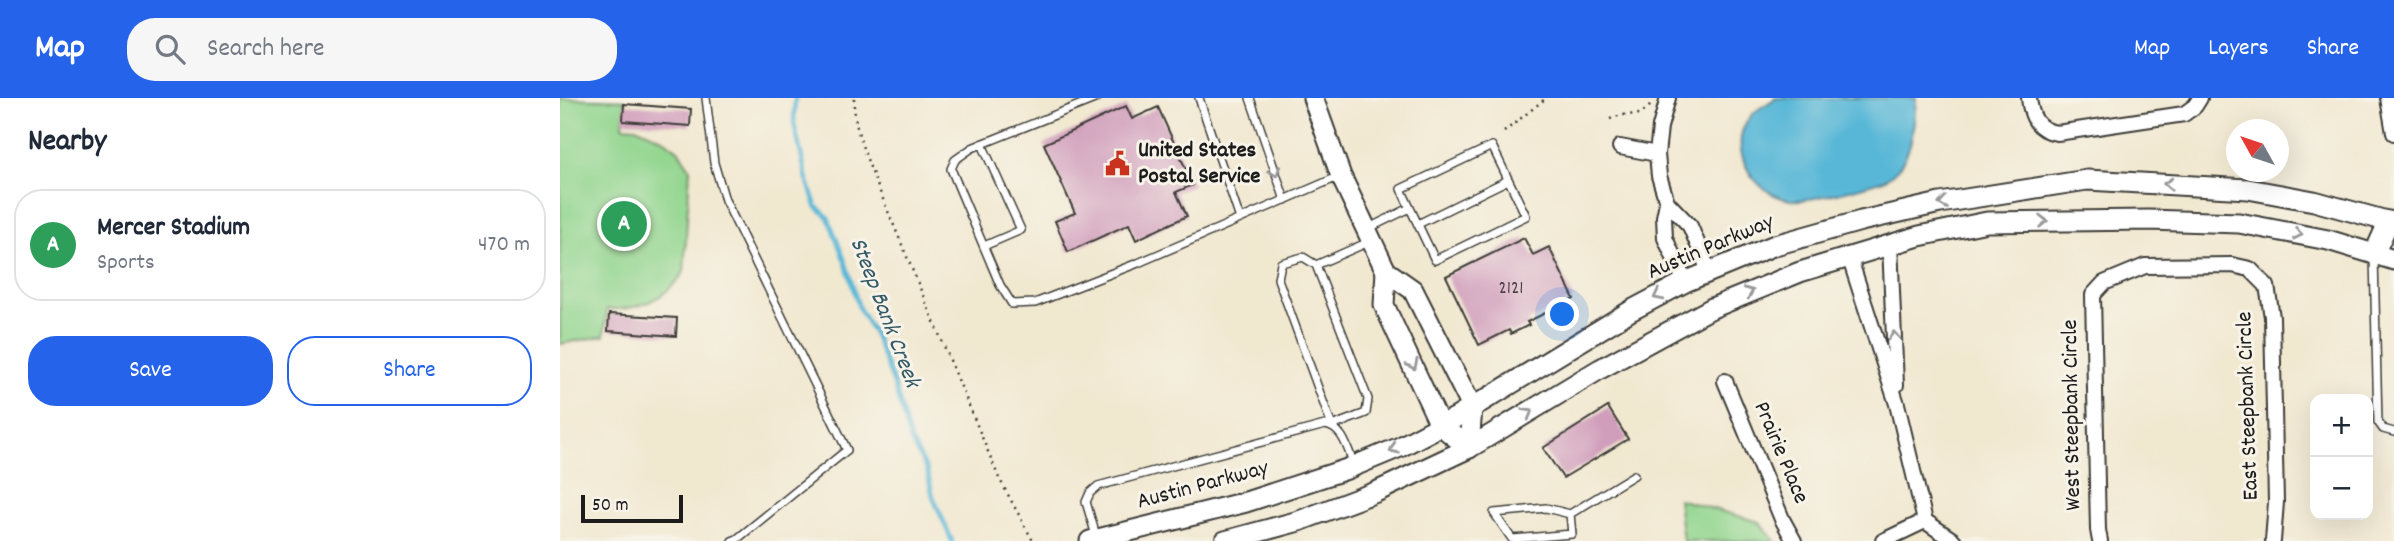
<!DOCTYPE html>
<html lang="en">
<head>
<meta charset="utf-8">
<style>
  body { margin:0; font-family:Dekko,sans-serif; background:#f6f6f7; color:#1f2937 }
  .controls { position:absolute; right:21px; bottom:21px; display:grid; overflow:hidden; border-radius:14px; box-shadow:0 7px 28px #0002 }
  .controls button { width:63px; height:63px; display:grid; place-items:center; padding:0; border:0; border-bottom:2px solid #e0e1e3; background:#fff; color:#1f2937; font:35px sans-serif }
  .compass { position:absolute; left:1666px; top:21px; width:63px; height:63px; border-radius:50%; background:#fff; box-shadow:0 7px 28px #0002; rotate:310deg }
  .scale { position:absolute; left:21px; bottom:18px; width:102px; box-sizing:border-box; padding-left:7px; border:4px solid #1c1c1c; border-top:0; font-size:19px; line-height:24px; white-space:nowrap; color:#1c1c1c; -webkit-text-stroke:5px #f7f3e8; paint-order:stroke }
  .you { position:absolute; left:1003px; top:217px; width:24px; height:24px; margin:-18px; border:5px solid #fff; border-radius:50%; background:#1a73e8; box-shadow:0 0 0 10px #1a73e833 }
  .badge { display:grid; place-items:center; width:46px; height:46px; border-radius:50%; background:#2563eb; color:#fff; font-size:23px; font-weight:700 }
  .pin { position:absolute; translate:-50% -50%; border:4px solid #fff; box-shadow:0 2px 7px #0006 }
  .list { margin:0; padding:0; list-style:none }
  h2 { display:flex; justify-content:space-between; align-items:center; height:91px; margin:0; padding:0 28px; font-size:30px }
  h2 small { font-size:23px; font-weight:400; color:#747a83 }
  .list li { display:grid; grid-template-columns:46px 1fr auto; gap:21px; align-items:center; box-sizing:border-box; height:112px; margin:0 14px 14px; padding:0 14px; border:2px solid #e0e1e3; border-radius:28px }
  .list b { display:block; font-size:26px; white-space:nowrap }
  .list p { margin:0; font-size:23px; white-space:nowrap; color:#747a83 }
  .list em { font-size:23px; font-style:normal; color:#747a83 }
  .actions { display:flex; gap:14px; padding:21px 28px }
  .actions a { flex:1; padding:16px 0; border:2px solid #2563eb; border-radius:28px; text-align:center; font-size:24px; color:#2563eb }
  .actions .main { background:#2563eb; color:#fff }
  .icon { flex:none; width:38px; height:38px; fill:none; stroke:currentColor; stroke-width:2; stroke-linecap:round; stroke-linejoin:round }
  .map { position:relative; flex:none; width:1834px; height:443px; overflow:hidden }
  header { display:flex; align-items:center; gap:42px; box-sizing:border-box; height:98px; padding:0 35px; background:#2563eb; color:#fff }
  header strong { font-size:33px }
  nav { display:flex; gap:38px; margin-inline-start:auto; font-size:24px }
  .search { width:490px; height:63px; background:#f6f6f7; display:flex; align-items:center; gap:18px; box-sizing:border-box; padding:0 24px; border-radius:28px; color:#747a83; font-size:26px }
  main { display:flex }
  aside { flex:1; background:#fff }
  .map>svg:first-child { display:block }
</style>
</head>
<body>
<header>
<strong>Map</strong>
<div class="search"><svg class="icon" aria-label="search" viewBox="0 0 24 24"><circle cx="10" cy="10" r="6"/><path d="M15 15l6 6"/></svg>Search here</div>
<nav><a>Map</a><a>Layers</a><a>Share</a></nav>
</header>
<main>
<aside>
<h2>Nearby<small></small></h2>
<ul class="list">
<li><span class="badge" style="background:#2e9e5b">A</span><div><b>Mercer Stadium</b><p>Sports</p></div><em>470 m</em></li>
</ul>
<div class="actions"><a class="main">Save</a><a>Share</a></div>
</aside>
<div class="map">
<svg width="1834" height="443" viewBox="0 0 1834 443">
  <rect width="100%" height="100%" fill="#f7f3e8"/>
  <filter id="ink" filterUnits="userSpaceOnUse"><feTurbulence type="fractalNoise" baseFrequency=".0143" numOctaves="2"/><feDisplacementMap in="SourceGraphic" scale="14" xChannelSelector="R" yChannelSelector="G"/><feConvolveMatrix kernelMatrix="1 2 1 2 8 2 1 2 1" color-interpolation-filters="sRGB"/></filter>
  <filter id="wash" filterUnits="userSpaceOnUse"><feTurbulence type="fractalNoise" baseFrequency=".00686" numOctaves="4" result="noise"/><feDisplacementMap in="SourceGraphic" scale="28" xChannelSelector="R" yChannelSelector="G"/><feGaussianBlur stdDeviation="1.57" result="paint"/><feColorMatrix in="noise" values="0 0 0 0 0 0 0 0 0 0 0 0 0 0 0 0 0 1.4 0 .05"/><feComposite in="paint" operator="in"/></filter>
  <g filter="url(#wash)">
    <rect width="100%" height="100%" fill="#f1e8d0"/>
    <g fill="#91d58e" stroke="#567855" stroke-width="2">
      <path d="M0,0l65,2 -2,26 13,1 29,13 13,10 12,19 -6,103c-18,27 -46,39 -77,37l-3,27 -44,8z"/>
      <path d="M1118,401l81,23 16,19h-92z"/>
    </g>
    <path fill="#58b7d7" stroke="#3a6a7a" stroke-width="2" d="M1356,0c-2,29 -3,66 -32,82 -20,6 -74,23 -94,20 -44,-7 -71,-68 -27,-94 5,-2 10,-7 14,-8 11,0 26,0 37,0 34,0 68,0 102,0z"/>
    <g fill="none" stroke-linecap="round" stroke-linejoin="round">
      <path stroke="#58b7d7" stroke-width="4.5" d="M235,0l-1,25 12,53 10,30 12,11 18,47 13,44 16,28 19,48 16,55 17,31 6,27 19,44"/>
    </g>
    <g id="blocks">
      <g fill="#d09dbb">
        <path d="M64,6l67,5 -1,17 -67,-5z"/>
        <path d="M566,8l6,13 26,-12 35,78 -17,7 11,24 -51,24 -7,-16 -61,28 -13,-31 20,-8 -31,-69z"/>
        <path d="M964,140l9,17 16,-8 25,52 -47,23 2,3 -18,9 -2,-4 -30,15 -33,-69z"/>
        <path d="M49,216l68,4 -1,18 -68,-5z"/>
        <path d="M1048,309l20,32 -65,39 -20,-30z"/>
      </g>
    </g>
  </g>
  <g filter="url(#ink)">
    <use href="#blocks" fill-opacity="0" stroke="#3c3b37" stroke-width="2"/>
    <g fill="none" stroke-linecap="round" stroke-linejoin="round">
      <defs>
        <g id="lane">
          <path d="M146,0l8,65 11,37 122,250 -110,89 -5,2"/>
          <path d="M537,0l-125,50 -17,12 -4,9 49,116 12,19 23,-1 103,-40 202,-87"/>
          <path d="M639,0l41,121"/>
          <path d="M690,0l35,102"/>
          <path d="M422,46l39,86 -37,16"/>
          <path d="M858,126l90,-44"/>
          <path d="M809,130l41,-20 -9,-19 91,-43 34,70 -91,44 -25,-52"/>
          <path d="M743,159l13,8 52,134 -2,14 -34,13 -54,-147 3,-16z"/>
          <path d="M1814,159l4,165 5,7 11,3"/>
          <path d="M756,167l55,-24"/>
          <path d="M1010,416l-24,-6 -52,5 18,26 60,-5 -2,-20 64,-39"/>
          <path d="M537,441l-11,-37 4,-9 8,-7 227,-61c18,2 23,25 29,40"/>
        </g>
        <g id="street">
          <path d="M1108,0l-8,29 -3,27 2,22 8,26 -3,15 1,21 20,44"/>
          <path d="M1469,0c2,19 8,32 28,35l127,-19 11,-8 5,-8"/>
          <path d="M1828,0l6,35"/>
          <path d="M1060,49l37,7"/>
          <path d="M1107,104l23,24 19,45"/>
          <path d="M1330,146l6,141"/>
          <path d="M1289,158l48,148 28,117 29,20"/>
          <path d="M1165,283l57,138 12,22"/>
          <path d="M1323,443l42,-20"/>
          <path d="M1540,443l-2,-11 -5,-235 11,-12 41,-17 87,-1 18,4 17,17 5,31 4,185 -3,39"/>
        </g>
        <g id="secondary">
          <path d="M753,0l28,78 45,95 27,19 59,117 -3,41"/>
          <path d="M1814,156l15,-33"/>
          <path d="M826,173l-2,34 56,120 29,23"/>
          <path d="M530,443l156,-39 101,-33 53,-22 55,-29 177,-108 53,-28 90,-37 86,-24 79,-18 147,-23 161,9 66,12 80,22"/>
          <path d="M665,443l74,-20 77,-29 93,-44 131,-79 112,-61 88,-36 119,-36 68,-14 162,-2 90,3 89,17 66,20"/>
        </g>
      </defs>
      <use href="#lane" stroke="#3c3b37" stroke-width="10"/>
      <use href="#street" stroke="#3c3b37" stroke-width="18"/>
      <use href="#secondary" stroke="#3c3b37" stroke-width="23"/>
      <g stroke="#3c3b37" stroke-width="2.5" stroke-dasharray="2 5" stroke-linecap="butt">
        <path d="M294,0c-1,28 11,56 21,82l124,298 34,63"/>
        <path d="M1050,21l11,-4 20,-1 10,-9"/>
        <path d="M944,34l42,-34"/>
      </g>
      <use href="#lane" stroke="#fff" stroke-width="7"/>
      <use href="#street" stroke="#fff" stroke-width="14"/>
      <use href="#secondary" stroke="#fff" stroke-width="19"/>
    </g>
    <defs><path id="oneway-chevron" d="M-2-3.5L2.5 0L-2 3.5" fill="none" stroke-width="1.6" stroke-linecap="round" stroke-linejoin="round" transform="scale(1.75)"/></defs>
    <g stroke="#999">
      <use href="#oneway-chevron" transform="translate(715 74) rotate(71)"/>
      <use href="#oneway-chevron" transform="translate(1608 86) rotate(-177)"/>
      <use href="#oneway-chevron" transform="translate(1383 105) rotate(170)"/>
      <use href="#oneway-chevron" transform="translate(1483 123) rotate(-1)"/>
      <use href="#oneway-chevron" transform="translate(1738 136) rotate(11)"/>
      <use href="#oneway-chevron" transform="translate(1189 194) rotate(-23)"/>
      <use href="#oneway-chevron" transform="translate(1098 198) rotate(153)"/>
      <use href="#oneway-chevron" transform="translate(1334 238) rotate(-93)"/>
      <use href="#oneway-chevron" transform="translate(853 267) rotate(65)"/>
      <use href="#oneway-chevron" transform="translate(968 315) rotate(-31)"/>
      <use href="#oneway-chevron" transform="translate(834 351) rotate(156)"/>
    </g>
  </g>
  <defs>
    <symbol id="civic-bare" viewBox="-9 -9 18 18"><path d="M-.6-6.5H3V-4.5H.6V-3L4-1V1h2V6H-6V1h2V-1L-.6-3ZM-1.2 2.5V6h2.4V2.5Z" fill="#c8321e" stroke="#f7f3e8" stroke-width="2.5" paint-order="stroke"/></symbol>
  </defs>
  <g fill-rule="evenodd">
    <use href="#civic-bare" x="540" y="48" width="35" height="35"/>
  </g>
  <g text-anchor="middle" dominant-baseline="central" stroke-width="6" stroke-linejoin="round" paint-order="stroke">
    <g font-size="19" fill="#493c44">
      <text x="951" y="191">2121</text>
    </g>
    <g font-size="23" font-weight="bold" fill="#1c1c1c" stroke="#f7f3e8" text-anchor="start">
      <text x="578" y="53">United States<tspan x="578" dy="26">Postal Service</tspan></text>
    </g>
    <g font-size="23" fill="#1c1c1c" stroke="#f7f3e8">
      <text transform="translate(1151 150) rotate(-23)">Austin Parkway</text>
      <text transform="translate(1689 308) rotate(-92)">East Steepbank Circle</text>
      <text transform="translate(1513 317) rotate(-91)">West Steepbank Circle</text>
      <text transform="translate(1220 355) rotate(67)">Prairie Place</text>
      <text transform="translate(643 388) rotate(-15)">Austin Parkway</text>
    </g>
    <g font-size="24" font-style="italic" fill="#345a67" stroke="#f7f3e8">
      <text transform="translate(324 215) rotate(69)">Steep Bank Creek</text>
    </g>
  </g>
</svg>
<div class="controls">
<button>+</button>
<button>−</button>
</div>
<svg class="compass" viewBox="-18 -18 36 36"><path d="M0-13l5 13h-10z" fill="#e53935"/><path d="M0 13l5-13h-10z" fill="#747a83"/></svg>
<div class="scale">50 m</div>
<div class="you"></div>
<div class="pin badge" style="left:64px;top:126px;background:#2e9e5b">A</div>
</div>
</main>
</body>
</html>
